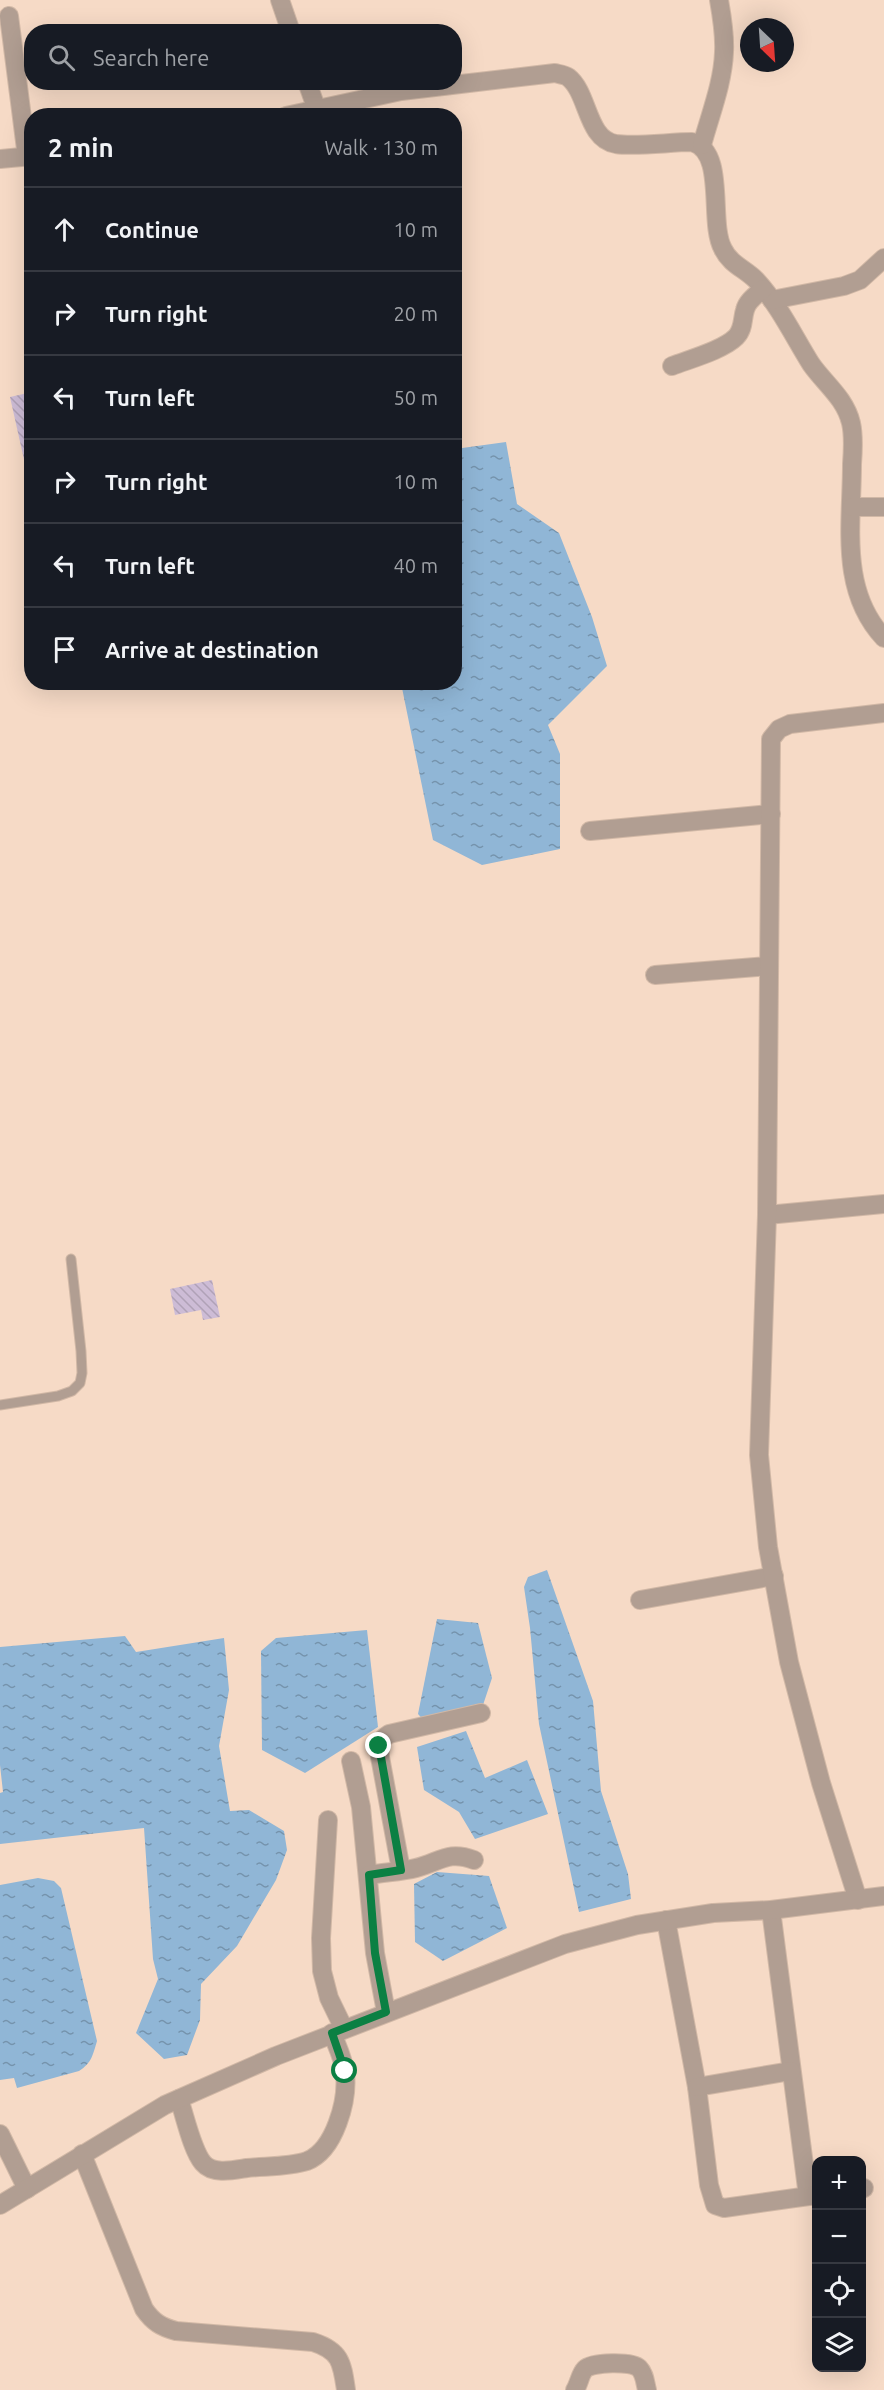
<!DOCTYPE html>
<html lang="en">
<head>
<meta charset="utf-8">
<style>
  body { margin:0; font-family:Ubuntu,sans-serif; background:#20242c; color:#f1f3f6 }
  .controls { position:absolute; right:18px; bottom:18px; display:grid; overflow:hidden; border-radius:12px; box-shadow:0 6px 24px #0002 }
  .controls button { width:54px; height:54px; display:grid; place-items:center; padding:0; border:0; border-bottom:2px solid #363941; background:#171b24; color:#f1f3f6; font:30px sans-serif }
  .compass { position:absolute; left:740px; top:18px; width:54px; height:54px; border-radius:50%; background:#171b24; box-shadow:0 6px 24px #0002; rotate:155deg }
  .stop { position:absolute; width:18px; height:18px; margin:-14px; border:4px solid #0b8043; border-radius:50%; background:#fff }
  .stop.end { background:#0b8043; border-color:#fff; box-shadow:0 2px 6px #0008 }
  .list { margin:0; padding:0; list-style:none }
  h2 { display:flex; justify-content:space-between; align-items:center; height:78px; margin:0; padding:0 24px; font-size:26px }
  h2 small { font-size:20px; font-weight:400; color:#9ea1a6 }
  .list li { display:grid; grid-template-columns:39px 1fr auto; gap:18px; align-items:center; box-sizing:border-box; height:84px; padding:0 24px; border-top:2px solid #363941 }
  .list b { display:block; font-size:22px; white-space:nowrap }
  .list em { font-size:20px; font-style:normal; color:#9ea1a6 }
  .icon { flex:none; width:33px; height:33px; fill:none; stroke:currentColor; stroke-width:2; stroke-linecap:round; stroke-linejoin:round }
  .map { position:relative; flex:none; width:884px; height:2390px; overflow:hidden }
  .search { position:absolute; background:#171b24; box-shadow:0 6px 24px #0002; left:24px; top:24px; width:438px; height:66px; display:flex; align-items:center; gap:15px; box-sizing:border-box; padding:0 21px; border-radius:24px; color:#9ea1a6; font-size:22px }
  .panel { position:absolute; background:#171b24; box-shadow:0 6px 24px #0002; left:24px; top:108px; width:438px; height:582px; border-radius:24px }
  .map>svg:first-child { display:block }
</style>
</head>
<body>
<div class="map">
<svg width="884" height="2390" viewBox="0 0 884 2390">
  <defs>
    <pattern id="water-ripples" width="26" height="14" patternUnits="userSpaceOnUse" patternTransform="scale(1.5)"><rect width="26" height="14" fill="#90b6d6"/><path d="M2 4q2-2 4 0t4 0M15 11q2-2 4 0t4 0" fill="none" stroke="#7593ac"/></pattern>
    <pattern id="building-back-hatch" width="6" height="6" patternUnits="userSpaceOnUse" patternTransform="scale(1.5)"><rect width="6" height="6" fill="#cdbcd6"/><path d="M-1 5l2 2M0 0l6 6M5-1l2 2" fill="none" stroke="#b0a1b7"/></pattern>
  </defs>
  <rect width="100%" height="100%" fill="#f6dac6"/>
  <g fill="url(#water-ripples)">
    <path d="M506,442l11,62 42,29 33,84 15,49 -59,59 12,29v95l-78,16 -49,-25 -32,-157 53,-1 1,-233z"/>
    <path d="M547,1570l46,131 8,90 27,83 3,25 -52,13 -40,-188 -9,-96 -6,-41 4,-10z"/>
    <path d="M437,1619l41,4 14,55 -11,33 -52,15 -11,-12z"/>
    <path d="M367,1630l11,97 -73,46 -43,-23 -1,-99 15,-13z"/>
    <path d="M125,1636l11,16 88,-14 5,52 -10,56 11,65 19,-1 35,21 3,19 -11,30 -39,66 -36,38 -1,36 -13,35 -23,4 -28,-26 22,-54 -5,-20 -9,-131 -144,16v-51l3,-1 -3,-27v-118z"/>
    <path d="M466,1731l19,47 42,-18 21,54 -73,25 -16,-27 -35,-22 -7,-43z"/>
    <path d="M437,1872l52,4 18,52 -64,33 -28,-19 -1,-58z"/>
    <path d="M38,1878l16,3 7,7 36,153c-4,13 -5,22 -18,30l-62,17 -3,-10 -14,2v-195z"/>
  </g>
  <g fill="url(#building-back-hatch)">
    <path d="M32,392v71l-7,1 -15,-67z"/>
    <path d="M212,1280l8,37 -17,3 -2,-10 -26,5 -5,-26z"/>
  </g>
  <g fill="none" stroke-linecap="round" stroke-linejoin="round">
    <defs>
      <path id="service" d="M0,1405l58,-9 14,-5 8,-8 2,-10 -1,-22 -10,-92"/>
      <g id="minor">
        <path d="M280,0l11,32"/>
        <path d="M9,16l18,141"/>
        <path d="M307,82l10,28"/>
        <path d="M286,116l115,-25 154,-18c4,1 10,2 13,4 21,16 18,62 48,67 21,3 54,-2 76,-2 35,10 16,80 31,107 7,15 22,20 33,31 23,25 37,55 55,84 14,20 34,34 40,59 3,13 2,28 1,41 0,60 -13,126 32,174"/>
        <path d="M702,145c8,-30 21,-62 22,-93 1,-17 -2,-35 -5,-52"/>
        <path d="M0,159l32,-3"/>
        <path d="M772,300l72,-14 16,-6 24,-22"/>
        <path d="M672,366c18,-7 51,-16 64,-29 8,-8 6,-18 9,-27 2,-9 11,-15 18,-21"/>
        <path d="M852,507h32"/>
        <path d="M590,831l181,-17"/>
        <path d="M655,975l114,-9"/>
        <path d="M767,1215l117,-11"/>
        <path d="M640,1600l134,-24"/>
        <path d="M351,1761l10,46 14,146 11,59"/>
        <path d="M328,1820l-7,118 1,33 7,27 15,31"/>
        <path d="M401,1870l-21,-113c-1,-11 -1,-17 9,-23l92,-21"/>
        <path d="M369,1875c15,-3 32,-3 47,-7 24,-6 32,-18 58,-8"/>
        <path d="M858,1900l-37,-117 -32,-121 -21,-115 -9,-92 8,-240 4,-476 8,-10 11,-5 94,-11"/>
        <path d="M771,1910l37,286"/>
        <path d="M666,1920l31,167 12,98 6,20 9,3 92,-13"/>
        <path d="M697,2087l94,-16"/>
        <path d="M179,2099c6,17 13,51 24,64 10,12 31,7 44,5 19,-2 42,-1 60,-7 28,-11 41,-61 38,-88 -1,-13 -8,-27 -13,-40"/>
        <path d="M0,2134l27,55"/>
        <path d="M82,2154l62,155c9,13 17,18 32,22l137,11c28,9 29,21 33,48"/>
        <path d="M862,2189l2,-1"/>
        <path d="M0,2205l165,-100 111,-49 289,-112 72,-19 76,-12 58,-3 113,-14"/>
        <path d="M575,2390c4,-6 5,-16 10,-21 7,-7 47,-8 54,-1 6,6 6,15 8,22"/>
      </g>
    </defs>
    <use href="#service" stroke="#d1b8a6" stroke-width="11"/>
    <use href="#minor" stroke="#d1b8a6" stroke-width="20"/>
    <use href="#service" stroke="#b19e92" stroke-width="9"/>
    <use href="#minor" stroke="#b19e92" stroke-width="18"/>
  </g>
  <g fill="none" stroke-linecap="round" stroke-linejoin="round">
    <path stroke="#0b8043" stroke-width="8" d="M345,2071l-13,-38 54,-21 -11,-59 -6,-78 32,-5 -22,-124"/>
  </g>
</svg>
<div class="controls">
<button>+</button>
<button>−</button>
<button><svg class="icon" aria-label="locate" viewBox="0 0 24 24"><circle cx="12" cy="12" r="6"/><path d="M12 2v4M12 18v4M2 12h4M18 12h4"/></svg></button>
<button><svg class="icon" aria-label="layers" viewBox="0 0 24 24"><path d="M12 4l9 5-9 5-9-5zM3 14l9 5 9-5"/></svg></button>
</div>
<svg class="compass" viewBox="-18 -18 36 36"><path d="M0-13l5 13h-10z" fill="#e53935"/><path d="M0 13l5-13h-10z" fill="#9ea1a6"/></svg>
<div class="stop" style="left:345px;top:2071px"></div>
<div class="stop end" style="left:379px;top:1746px"></div>
<div class="search"><svg class="icon" aria-label="search" viewBox="0 0 24 24"><circle cx="10" cy="10" r="6"/><path d="M15 15l6 6"/></svg>Search here</div>
<section class="panel">
<h2>2 min<small>Walk · 130 m</small></h2>
<ul class="list">
<li><svg class="icon" aria-label="ahead" viewBox="0 0 24 24"><path d="M12 20V5M6 11l6-6 6 6"/></svg><div><b>Continue</b></div><em>10 m</em></li>
<li><svg class="icon" aria-label="right" viewBox="0 0 24 24"><path d="M7 20v-9h11M14 6l5 5-5 5"/></svg><div><b>Turn right</b></div><em>20 m</em></li>
<li><svg class="icon" aria-label="left" viewBox="0 0 24 24"><path d="M17 20v-9H6M10 6l-5 5 5 5"/></svg><div><b>Turn left</b></div><em>50 m</em></li>
<li><svg class="icon" aria-label="right" viewBox="0 0 24 24"><path d="M7 20v-9h11M14 6l5 5-5 5"/></svg><div><b>Turn right</b></div><em>10 m</em></li>
<li><svg class="icon" aria-label="left" viewBox="0 0 24 24"><path d="M17 20v-9H6M10 6l-5 5 5 5"/></svg><div><b>Turn left</b></div><em>40 m</em></li>
<li><svg class="icon" aria-label="arrive" viewBox="0 0 24 24"><path d="M6 21V4h12l-3 4 3 4H6"/></svg><div><b>Arrive at destination</b></div></li>
</ul>
</section>
</div>
</body>
</html>
